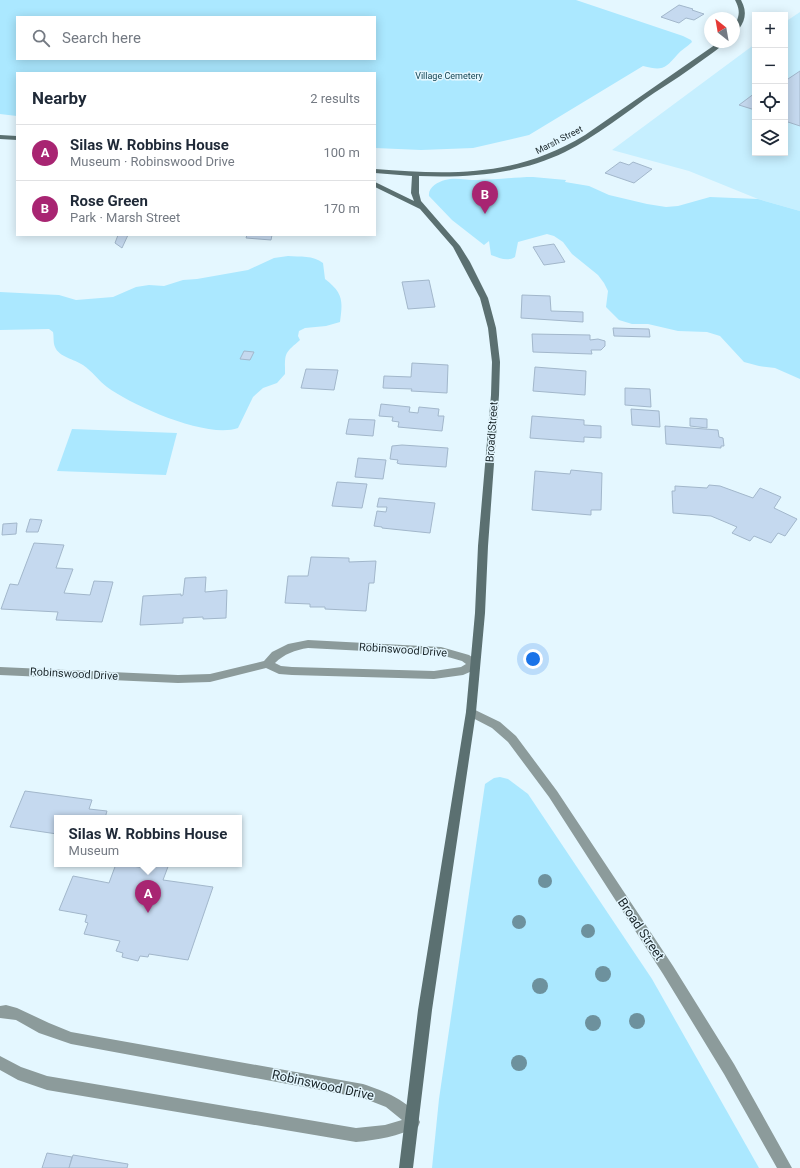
<!DOCTYPE html>
<html lang="en">
<head>
<meta charset="utf-8">
<style>
  body { margin:0; font-family:Roboto,sans-serif; background:#f6f6f7; color:#1f2937 }
  .controls { position:absolute; right:12px; top:12px; display:grid; overflow:hidden; border-radius:0px; box-shadow:0 2px 10px #0003 }
  .controls button { width:36px; height:36px; display:grid; place-items:center; padding:0; border:0; border-bottom:1px solid #e0e1e3; background:#fff; color:#1f2937; font:20px sans-serif }
  .compass { position:absolute; left:704px; top:12px; width:36px; height:36px; border-radius:50%; background:#fff; box-shadow:0 2px 10px #0003; rotate:329deg }
  .you { position:absolute; left:533px; top:659px; width:14px; height:14px; margin:-10px; border:3px solid #fff; border-radius:50%; background:#1a73e8; box-shadow:0 0 0 6px #1a73e833 }
  .badge { display:grid; place-items:center; width:26px; height:26px; border-radius:50%; background:#a82572; color:#fff; font-size:13px; font-weight:700 }
  .pin { position:absolute; translate:-50% -33px; filter:drop-shadow(0 1px 2px #0008) }
  .pin::after { content:''; position:absolute; top:21px; width:14px; height:12px; background:inherit; clip-path:polygon(0 0,100% 0,50% 100%) }
  .popup { position:absolute; left:54px; top:815px; width:188px; height:52px; box-sizing:border-box; display:grid; place-content:center; border-radius:0px; background:#fff; filter:drop-shadow(0 1px 3px #0005); font-size:13px; white-space:nowrap; color:#747a83 }
  .popup b { font-size:15px; color:#1f2937 }
  .popup::after { content:''; position:absolute; left:50%; top:100%; margin-left:-8px; border:8px solid transparent; border-top-color:#fff }
  .list { margin:0; padding:0; list-style:none }
  h2 { display:flex; justify-content:space-between; align-items:center; height:52px; margin:0; padding:0 16px; font-size:17px }
  h2 small { font-size:13px; font-weight:400; color:#747a83 }
  .list li { display:grid; grid-template-columns:26px 1fr auto; gap:12px; align-items:center; box-sizing:border-box; height:56px; padding:0 16px; border-top:1px solid #e0e1e3 }
  .list b { display:block; font-size:15px; white-space:nowrap }
  .list p { margin:0; font-size:13px; white-space:nowrap; color:#747a83 }
  .list em { font-size:13px; font-style:normal; color:#747a83 }
  .icon { flex:none; width:22px; height:22px; fill:none; stroke:currentColor; stroke-width:2; stroke-linecap:round; stroke-linejoin:round }
  .map { position:relative; flex:none; width:800px; height:1168px; overflow:hidden }
  .search { position:absolute; background:#fff; box-shadow:0 2px 10px #0003; left:16px; top:16px; width:360px; height:44px; display:flex; align-items:center; gap:10px; box-sizing:border-box; padding:0 14px; border-radius:0px; color:#747a83; font-size:15px }
  .panel { position:absolute; background:#fff; box-shadow:0 2px 10px #0003; left:16px; top:72px; width:360px; height:164px; border-radius:0px }
  .map>svg:first-child { display:block }
</style>
</head>
<body>
<div class="map">
<svg width="800" height="1168" viewBox="0 0 800 1168">
  <rect width="100%" height="100%" fill="#e4f7ff"/>
  <path fill="#c6efff" d="M800,12v199l-42,-12 -69,-28 -77,-21 143,-106v109h30v-131z"/>
  <g fill="#abe8ff" fill-rule="evenodd">
    <path d="M0,0h576l107,36 8,4 1,2c-5,5 -11,8 -15,13 -12,14 -15,16 -34,11l-114,69 -56,13 -52,2 -46,-2v-75h-358v43l-17,-2zM17,17h358v42h-358z"/>
    <path d="M533,177l33,3 -1,2 24,4 20,9 38,9 19,3 12,-1 32,-9 48,2 42,12v168l-25,-11 -16,-2 -15,-4 -24,-26 -13,-4 -29,-1 -30,-7h-16l-13,-4 -13,-13 2,-16 -4,-8 -6,-8 -26,-21 -9,-12 -9,-6 -7,-2 -29,8 -3,15c-8,5 -15,1 -24,-2l-2,-14 -5,4 -32,-25 -23,-24c-1,-9 9,-14 16,-16 10,-3 21,0 32,0 19,0 37,-3 56,-3z"/>
    <path d="M288,256c12,1 25,-1 35,7l2,16c18,14 18,21 15,43l-14,4 -21,2 -6,3 -1,5 2,4c-16,14 -15,12 -15,34l-8,9 -14,5 -10,9 -15,31c-31,11 -105,-22 -131,-41 -8,-6 -15,-16 -24,-22 -9,-6 -24,-8 -28,-18 -2,-4 -1,-11 -2,-15l-4,-3 -49,1v-38l59,3 17,5 37,-3 23,-10 13,-2 15,1 19,-6 14,-1 51,-9 26,-12z"/>
    <path d="M72,429l105,4 -11,42 -109,-4z"/>
    <path d="M500,777l8,2 20,15 124,185 107,189h-327l7,-69 46,-315 9,-6z"/>
  </g>
  <g fill="#c5d9ef" stroke="#a2b7cb">
    <path d="M679,5l14,4 -1,1 12,4 -10,6 -8,-2 -7,5 -18,-6z"/>
    <path d="M800,71v55l-15,-5v-40z"/>
    <path d="M755,93v17l-16,-5z"/>
    <path d="M620,162l9,3 4,-3 19,7 -18,14 -29,-10z"/>
    <path d="M118,235h10l-6,13 -7,-5z"/>
    <path d="M247,235h25l-1,5 -25,-2z"/>
    <path d="M554,244l11,18 -21,3 -11,-18z"/>
    <path d="M429,280l6,27 -27,2 -6,-27z"/>
    <path d="M522,295l28,1 1,15 32,1v10l-62,-4z"/>
    <path d="M613,328l36,1 1,8 -36,-1z"/>
    <path d="M532,334l58,1v5l8,-1 7,2v5l-4,4h-10l1,4 -59,-2z"/>
    <path d="M244,351l10,1 -4,8 -10,-1z"/>
    <path d="M412,363l36,2 -1,28 -36,-2 1,-2 -29,-1 1,-12 27,1z"/>
    <path d="M535,367l51,4 -1,24 -52,-4z"/>
    <path d="M306,369l32,1 -4,20 -33,-2z"/>
    <path d="M625,388l25,1 1,18 -26,-2z"/>
    <path d="M381,404l29,3 -1,5 9,1 1,-6 20,2 -1,7h6l-2,15 -44,-4 1,-5 -7,-1 1,-4 -14,-1z"/>
    <path d="M631,409l28,2 1,16 -28,-2z"/>
    <path d="M532,416l52,4v5l17,1v12l-17,-1v5l-54,-4z"/>
    <path d="M690,418l17,1v9l-17,-2z"/>
    <path d="M349,419l26,1 -2,16 -27,-2z"/>
    <path d="M665,426l53,4 1,7 4,1 1,8h-3v2l-55,-4z"/>
    <path d="M402,445l46,3 -2,19 -46,-3 -3,-1 1,-3 -8,-1 2,-13z"/>
    <path d="M358,458l28,2 -3,19 -28,-2z"/>
    <path d="M571,470l31,3 -1,37h-10v5l-59,-5 3,-39 35,3z"/>
    <path d="M337,482l30,2 -5,24 -30,-2z"/>
    <path d="M709,485l11,1 33,12 7,-10 21,9 -7,11 23,11 -12,17 -7,-3 -7,10 -17,-7 -4,5 -18,-8 5,-6 -26,-11 -38,-3 -1,-22h3v-5l32,2z"/>
    <path d="M379,498l56,5 -5,30 -48,-5v-1l-8,-1 3,-15 9,1 1,-5h-10z"/>
    <path d="M30,519l12,1 -4,12h-12z"/>
    <path d="M17,523l-1,11 -14,1 1,-11z"/>
    <path d="M34,543l30,2 -8,23 17,1 -9,24 26,2 4,-14 19,1 -11,40 -46,-2 2,-8 -57,-3 9,-25 8,1z"/>
    <path d="M311,557l38,1v4l27,-1 -2,22h-5l-3,28 -41,-2v-2h-15v-3l-25,-1 3,-27h20z"/>
    <path d="M206,577l-1,15 22,-2 -1,28 -23,1v-2l-20,1v5l-43,2 3,-29 38,-2v2l2,-1 2,-17z"/>
    <path d="M25,791l67,9 -3,9 18,2 -2,7h-48v16l-47,-7z"/>
    <path d="M116,864l31,4 1,-4h21l-6,16 50,7 -25,73 -39,-6 -1,3 -8,-1 -2,5 -16,-4 1,-4 -7,-2 4,-10 -36,-7 4,-11 -3,-1 2,-7 -28,-5 14,-34 36,7z"/>
    <path d="M47,1153l25,4 -3,11h-27z"/>
    <path d="M73,1155l55,9 -1,4h-58z"/>
  </g>
  <g fill="none" stroke-linecap="round" stroke-linejoin="round">
    <g fill="#8c9b9b" fill-rule="evenodd">
      <path d="M308,640l133,7 28,8 10,7 1,3 -1,3 -16,7 -29,4 -142,-4 -13,-1 -13,-6 -56,14 -32,1 -178,-8v-8l178,8 32,-1 54,-13 8,-9 16,-8zM308,648l133,7 21,6 4,3 -5,3 -27,4 -142,-4 -11,-1 -6,-3c9,-9 20,-13 33,-15z"/>
      <path d="M471,708l29,14 16,14 41,55 116,175 61,98 58,104h-15l-53,-94 -61,-100 -114,-177 -41,-55 -16,-14 -25,-13 -1,-3 1,-3z"/>
      <path d="M6,1005l11,3 32,15 22,9 292,52c20,7 48,16 57,38l-2,5c-20,9 -40,13 -62,15l-309,-52 -29,-10 -18,-10v-14l21,11 26,9 309,52 29,-3 17,-5 -16,-13 -23,-9 -292,-54 -32,-11 -23,-13 -16,-2v-12z"/>
    </g>
    <g fill="#5b7071" fill-rule="evenodd">
      <path d="M735,0h6c7,13 4,22 -5,33l-2,1c0,-15 10,-17 1,-34z"/>
      <path d="M719,42h7c-6,6 -14,11 -22,17 -16,12 -33,23 -50,34 -29,20 -57,43 -89,59 -45,22 -96,26 -146,24v17l2,8 39,45 10,16 18,36 8,30 4,34 -1,33 -11,151 -3,67 -9,99 -44,298 -19,158h-14l19,-158 48,-298 9,-99 3,-67 13,-151 1,-33 -4,-34 -8,-30 -27,-51 -33,-38 -45,-22v-5l39,19 -3,-8 1,-17 -37,-3v-4c77,6 141,8 210,-34z"/>
      <path d="M0,135l17,1v4l-17,-1z"/>
    </g>
  </g>
  <g fill="#6d919d">
    <circle cx="545" cy="881" r="7"/>
    <circle cx="519" cy="922" r="7"/>
    <circle cx="588" cy="931" r="7"/>
    <circle cx="603" cy="974" r="8"/>
    <circle cx="540" cy="986" r="8"/>
    <circle cx="637" cy="1021" r="8"/>
    <circle cx="593" cy="1023" r="8"/>
    <circle cx="519" cy="1063" r="8"/>
  </g>
  <g text-anchor="middle" dominant-baseline="central" stroke-width="3" stroke-linejoin="round" paint-order="stroke">
    <g font-size="9" fill="#0c3e4d" stroke="#e4f7ff">
      <text x="449" y="76">Village Cemetery</text>
    </g>
    <g font-size="9" fill="#1b272b" stroke="#e4f7ff">
      <text transform="translate(559 140) rotate(-27)">Marsh Street</text>
    </g>
    <g font-size="11" fill="#1b272b" stroke="#e4f7ff">
      <text transform="translate(492 432) rotate(-86)">Broad Street</text>
      <text transform="translate(403 650) rotate(4)">Robinswood Drive</text>
      <text transform="translate(74 674) rotate(3)">Robinswood Drive</text>
    </g>
    <g font-size="13" fill="#1b272b" stroke="#e4f7ff">
      <text transform="translate(641 929) rotate(56)">Broad Street</text>
      <text transform="translate(323 1085) rotate(12)">Robinswood Drive</text>
    </g>
  </g>
</svg>
<div class="controls">
<button>+</button>
<button>−</button>
<button><svg class="icon" aria-label="locate" viewBox="0 0 24 24"><circle cx="12" cy="12" r="6"/><path d="M12 2v4M12 18v4M2 12h4M18 12h4"/></svg></button>
<button><svg class="icon" aria-label="layers" viewBox="0 0 24 24"><path d="M12 4l9 5-9 5-9-5zM3 14l9 5 9-5"/></svg></button>
</div>
<svg class="compass" viewBox="-18 -18 36 36"><path d="M0-13l5 13h-10z" fill="#e53935"/><path d="M0 13l5-13h-10z" fill="#747a83"/></svg>
<div class="you"></div>
<div class="pin badge" style="left:148px;top:913px">A</div>
<div class="popup"><b>Silas W. Robbins House</b>Museum</div>
<div class="pin badge" style="left:485px;top:214px">B</div>
<div class="search"><svg class="icon" aria-label="search" viewBox="0 0 24 24"><circle cx="10" cy="10" r="6"/><path d="M15 15l6 6"/></svg>Search here</div>
<section class="panel">
<h2>Nearby<small>2 results</small></h2>
<ul class="list">
<li><span class="badge">A</span><div><b>Silas W. Robbins House</b><p>Museum · Robinswood Drive</p></div><em>100 m</em></li>
<li><span class="badge">B</span><div><b>Rose Green</b><p>Park · Marsh Street</p></div><em>170 m</em></li>
</ul>
</section>
</div>
</body>
</html>
